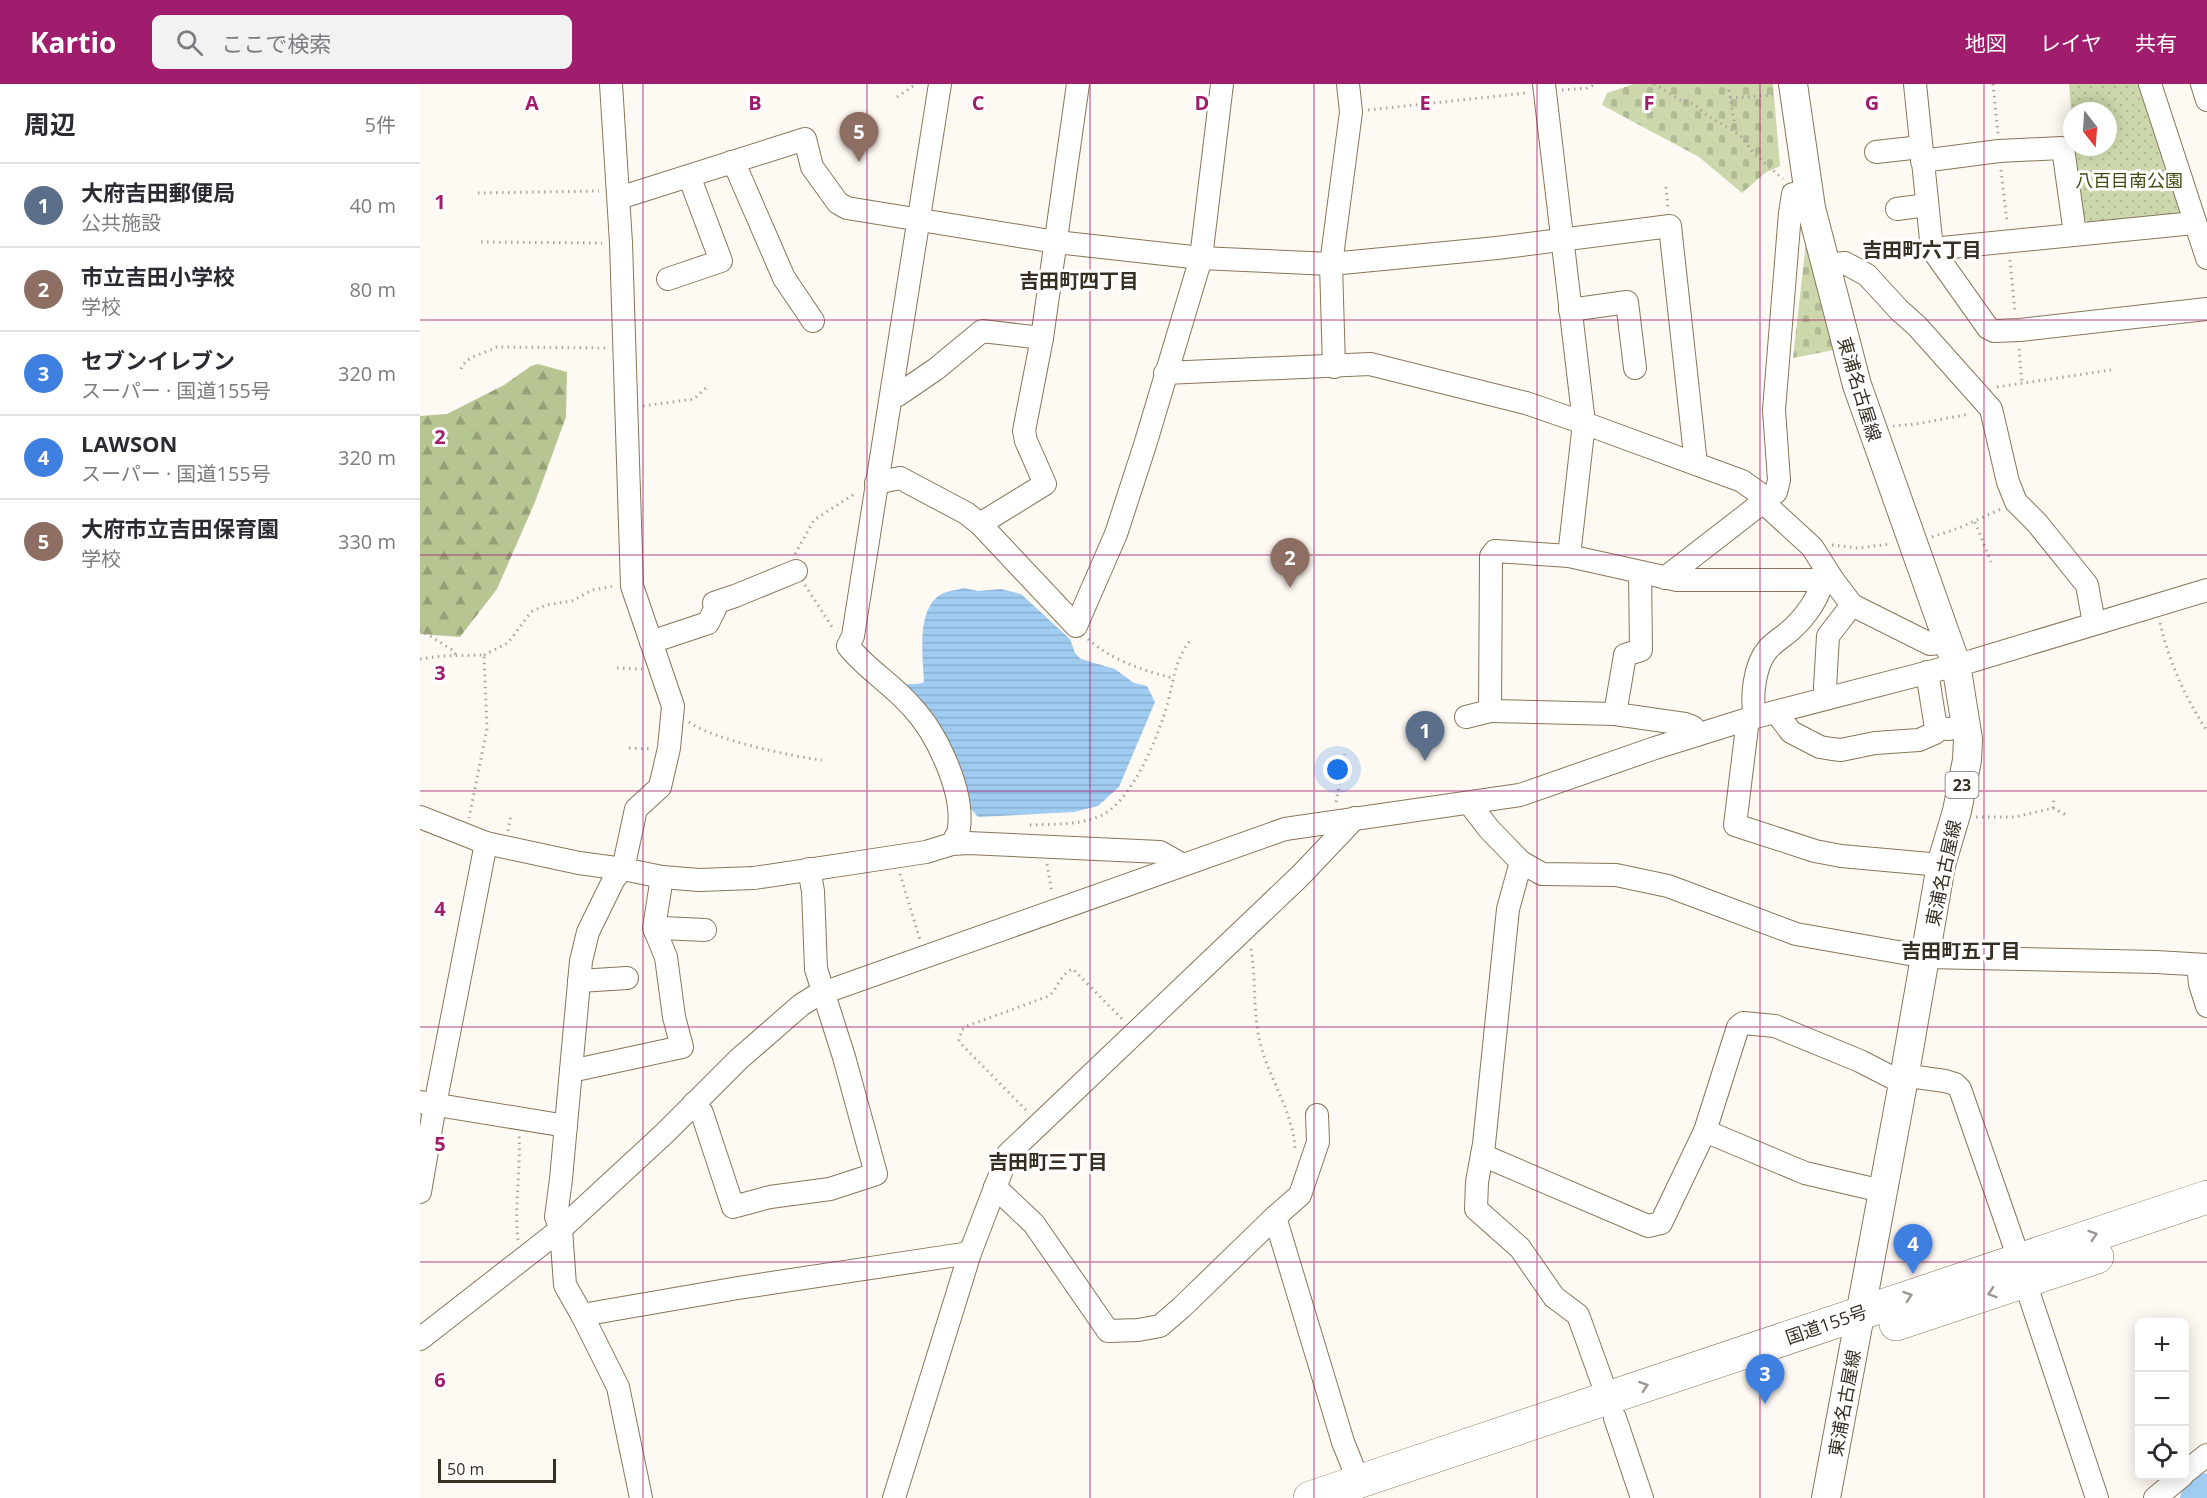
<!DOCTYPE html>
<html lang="ja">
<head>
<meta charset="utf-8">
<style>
  body { margin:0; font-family:"Open Sans","Noto Sans JP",sans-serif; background:#f2f2f3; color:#2b2b33 }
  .controls { position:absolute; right:18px; bottom:18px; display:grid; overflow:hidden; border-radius:9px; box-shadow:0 3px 15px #0003 }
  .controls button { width:54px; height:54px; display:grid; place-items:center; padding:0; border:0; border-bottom:2px solid #e1e1e2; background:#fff; color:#2b2b33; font:30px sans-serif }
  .compass { position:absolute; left:1643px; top:18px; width:54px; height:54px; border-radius:50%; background:#fff; box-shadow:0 3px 15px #0003; rotate:163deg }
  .scale { position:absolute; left:18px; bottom:15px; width:118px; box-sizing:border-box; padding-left:6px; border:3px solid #372f23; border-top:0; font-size:16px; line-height:21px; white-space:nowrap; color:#372f23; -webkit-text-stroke:4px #fff; paint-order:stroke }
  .you { position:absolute; left:918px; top:686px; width:21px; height:21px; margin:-15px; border:4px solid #fff; border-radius:50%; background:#1a73e8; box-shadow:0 0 0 9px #1a73e833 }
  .badge { display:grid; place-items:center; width:39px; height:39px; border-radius:50%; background:#a01d6e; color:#fff; font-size:20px; font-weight:700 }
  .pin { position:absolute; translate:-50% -50px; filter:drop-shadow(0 2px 3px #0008) }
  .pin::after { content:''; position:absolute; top:32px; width:21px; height:18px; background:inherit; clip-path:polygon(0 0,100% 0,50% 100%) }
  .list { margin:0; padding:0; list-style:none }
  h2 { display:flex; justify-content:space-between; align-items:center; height:78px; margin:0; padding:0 24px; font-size:26px }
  h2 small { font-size:20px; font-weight:400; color:#7c7c81 }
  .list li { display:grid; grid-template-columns:39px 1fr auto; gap:18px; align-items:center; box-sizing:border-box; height:84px; padding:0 24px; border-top:2px solid #e1e1e2 }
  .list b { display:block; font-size:22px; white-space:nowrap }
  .list p { margin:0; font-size:20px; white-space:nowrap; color:#7c7c81 }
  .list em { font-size:20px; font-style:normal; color:#7c7c81 }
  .icon { flex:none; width:33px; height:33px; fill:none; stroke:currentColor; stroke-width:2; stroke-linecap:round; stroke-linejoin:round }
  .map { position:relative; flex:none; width:1787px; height:1414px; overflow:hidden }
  header { display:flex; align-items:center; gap:36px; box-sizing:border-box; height:84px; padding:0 30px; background:#a01d6e; color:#fff }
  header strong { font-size:28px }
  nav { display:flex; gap:33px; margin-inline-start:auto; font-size:21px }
  .search { width:420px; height:54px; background:#f2f2f3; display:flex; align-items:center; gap:15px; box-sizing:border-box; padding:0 21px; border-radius:9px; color:#7c7c81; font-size:22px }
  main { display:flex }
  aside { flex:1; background:#fff }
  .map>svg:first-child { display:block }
</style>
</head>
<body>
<header>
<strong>Kartio</strong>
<div class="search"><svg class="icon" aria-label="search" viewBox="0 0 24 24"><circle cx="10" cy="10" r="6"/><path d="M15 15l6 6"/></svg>ここで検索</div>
<nav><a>地図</a><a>レイヤ</a><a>共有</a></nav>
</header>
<main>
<aside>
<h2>周辺<small>5件</small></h2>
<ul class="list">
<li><span class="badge" style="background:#5c6f8a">1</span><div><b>大府吉田郵便局</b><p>公共施設</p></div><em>40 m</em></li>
<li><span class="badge" style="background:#8d6e63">2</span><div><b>市立吉田小学校</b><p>学校</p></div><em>80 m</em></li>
<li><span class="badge" style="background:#3f7fe0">3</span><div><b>セブンイレブン</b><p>スーパー · 国道155号</p></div><em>320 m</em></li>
<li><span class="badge" style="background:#3f7fe0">4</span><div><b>LAWSON</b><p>スーパー · 国道155号</p></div><em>320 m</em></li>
<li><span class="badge" style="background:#8d6e63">5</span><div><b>大府市立吉田保育園</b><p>学校</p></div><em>330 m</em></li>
</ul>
</aside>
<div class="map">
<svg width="1787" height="1414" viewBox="0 0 1787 1414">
  <defs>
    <pattern id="green-dots" width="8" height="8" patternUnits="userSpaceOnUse" patternTransform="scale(1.5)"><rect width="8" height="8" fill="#ccd8ac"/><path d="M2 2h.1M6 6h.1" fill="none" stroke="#b0ba94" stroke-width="1.8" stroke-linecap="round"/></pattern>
    <pattern id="forest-firs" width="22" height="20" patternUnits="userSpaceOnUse" patternTransform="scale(1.5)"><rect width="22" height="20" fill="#b7c592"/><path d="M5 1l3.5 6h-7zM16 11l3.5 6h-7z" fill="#96a077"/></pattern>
    <pattern id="cemetery-stones" width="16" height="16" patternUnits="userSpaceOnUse" patternTransform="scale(1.5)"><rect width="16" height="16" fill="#ccd8ac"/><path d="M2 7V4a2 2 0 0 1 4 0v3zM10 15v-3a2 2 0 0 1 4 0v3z" fill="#b0ba94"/></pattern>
    <pattern id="water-rules" width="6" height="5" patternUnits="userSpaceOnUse" patternTransform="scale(1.5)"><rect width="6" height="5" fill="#a1ccf2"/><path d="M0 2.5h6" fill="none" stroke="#8bb0cf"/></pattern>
  </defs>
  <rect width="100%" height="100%" fill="#fef9f3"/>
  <path fill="url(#green-dots)" d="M1649,0h72l41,123 -2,8 -93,7 -4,-5 -8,-70h33v-36h-36v8z"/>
  <path fill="url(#forest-firs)" d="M118,280l29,8 -1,45 -31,85 -38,87 -37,48 -40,-3v-218l27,-2 57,-29 27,-19z"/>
  <g fill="url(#cemetery-stones)">
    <path d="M1214,0h139l7,82 -15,7 -23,20 -43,-36 -97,-52 5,-12z"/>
    <path d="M1389,132l30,133 -46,9z"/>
  </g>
  <path fill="url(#water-rules)" d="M544,504l14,3 23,-2 20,5 49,45 5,14 6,6 34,10 19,14 13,3 8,16 -36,85 -21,19 -24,6 -96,5 -12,-13 -15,-50 -22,-45 -25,-24c7,-2 14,0 20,-3 -1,-24 -8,-72 16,-87 6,-4 17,-5 24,-7z"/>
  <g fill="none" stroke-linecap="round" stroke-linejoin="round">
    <path stroke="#a1ccf2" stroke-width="28" d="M1774,1414l13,-11"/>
    <defs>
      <g id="minor">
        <path d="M191,0l10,159 11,343 41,120 -4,42 -9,39 -24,22 -13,60 -9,10 -26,53 -7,29 -20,218 -5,38 5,12 4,56 17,30 36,72 23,111"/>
        <path d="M1124,0l40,339 -15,133"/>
        <path d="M1495,0l17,165 56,79 6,3 26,-1 187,-21"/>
        <path d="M1730,0l57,174"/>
        <path d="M1782,0l5,16"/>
        <path d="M1456,68l45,-5"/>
        <path d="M1502,77l77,-10 62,-3 3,7 11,79"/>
        <path d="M311,78l7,10 46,106 29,43"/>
        <path d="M199,114l186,-59 7,28 26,36 9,5 209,34 145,16 130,6 166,-16 173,-22 26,238"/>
        <path d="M1477,125l30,-4"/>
        <path d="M1512,165l262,-26"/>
        <path d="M1406,181l19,-2 22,12 32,35 18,16 74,83 17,73 8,20 21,21 50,62 7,38"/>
        <path d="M248,195l53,-18 -32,-85"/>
        <path d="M1150,226l57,-8 8,66"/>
        <path d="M914,283l-3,-103 20,-152 -3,-28"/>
        <path d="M745,289l205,-9 156,39 58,20 158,58 25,18"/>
        <path d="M472,311h6l38,-26 46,-38 60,7"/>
        <path d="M456,399l24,-5 66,35 14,11 96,102 40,-92 29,-89 56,-187 21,-174"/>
        <path d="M1344,419l48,44 21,33"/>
        <path d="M560,440l65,-40 -19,-43 -2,-10 18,-93 36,-254"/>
        <path d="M1245,494l111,-86 3,-12 -5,-70 16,-197 3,-19 15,-3"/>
        <path d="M231,558l57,-19 7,-14 -1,-6 21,-7 61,-25"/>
        <path d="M1507,588l9,56 14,1"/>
        <path d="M1408,614l-3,-10 3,-52 24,-31"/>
        <path d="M1070,627l125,3 70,10 8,3 4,8"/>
        <path d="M1356,628l15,20 29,15 12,2 9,1 34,-7 44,-3 16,-7 1,-5"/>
        <path d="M1195,630l10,-59 16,-5 -1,-78"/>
        <path d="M1046,633l24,-6 1,-155 4,-5 74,5 108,24h156l19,25 78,39 19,-2"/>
        <path d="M1335,633c-4,-19 -1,-52 13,-68 7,-8 17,-13 25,-21 12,-11 27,-31 29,-48"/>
        <path d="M1328,635l-13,106 80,26 26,5 100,9"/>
        <path d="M1049,719l20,26 32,33 21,12 74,1 52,11 128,48 130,23 230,5 51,3"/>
        <path d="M0,733l66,26 93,20 44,6 39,8 37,3 55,-2 172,-26 26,-8c2,-5 7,-11 7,-16 5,-38 -23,-96 -48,-122 -19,-22 -45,-37 -63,-60l5,-10 87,-552"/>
        <path d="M532,760l16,-1 192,9 21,12"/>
        <path d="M1101,778l-13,47 -24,235 -7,38 -1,27 44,39 34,49 24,18 30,83"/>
        <path d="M235,847l7,-3 43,2"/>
        <path d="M1778,881l2,19 7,22"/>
        <path d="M159,897l48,-3"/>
        <path d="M151,987l111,-24 -8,-30 -8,-60 -12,-29 8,-51"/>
        <path d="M0,1018l146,24"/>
        <path d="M274,1019l8,10 31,94 37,-10 60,-8 46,-15 -32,-117 -28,-88 -3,-78 -4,-22"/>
        <path d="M1285,1047l100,42 77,18"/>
        <path d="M1062,1071l166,71 13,-3 44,-92 33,-104 5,-4 32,3 85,35 35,18 21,-2 29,4 10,3 5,5 59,170"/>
        <path d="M575,1103l39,37 74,107 30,-1 22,-4 22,-19 93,-90 25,-22 18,-53 -1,-27"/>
        <path d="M0,1108l15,-87 51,-262"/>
        <path d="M855,1133l68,225 16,40"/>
        <path d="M1605,1198l72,216"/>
        <path d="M162,1231l156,-27 232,-35"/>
        <path d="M0,1255l141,-110 104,-96 74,-74 62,-54 16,-10 468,-166 235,-34 135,-47 93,-29 224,-58 235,-71"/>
        <path d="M1195,1334l27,80"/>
        <path d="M1764,1389l23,-18"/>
        <path d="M474,1414l76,-245 38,-99 293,-279 54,-57"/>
        <path d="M1735,1414l27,-22"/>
      </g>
      <path id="major" d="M1373,0l18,124 46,177 99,279 12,75 -1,21 -10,51 -16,54 -37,213 -78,420"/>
      <g id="highway">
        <path d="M1476,1240l201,-67"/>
        <path d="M890,1414l897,-301"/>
      </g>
    </defs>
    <use href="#minor" stroke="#897659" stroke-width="24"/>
    <use href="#major" stroke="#897659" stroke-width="30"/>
    <use href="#highway" stroke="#897659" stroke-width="34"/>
    <g stroke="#aba59d" stroke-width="3" stroke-dasharray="1.5 4.5" stroke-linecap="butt">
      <path d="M1234,0l26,16 14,4 14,12 26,15 9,7 11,16 29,25"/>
      <path d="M1573,0l5,50"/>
      <path d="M1142,6l25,-2 9,-4"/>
      <path d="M1309,6l6,38 -1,3"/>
      <path d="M477,13l19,-13"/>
      <path d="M1310,14l43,-3"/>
      <path d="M948,26l158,-17"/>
      <path d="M1581,86l6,53"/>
      <path d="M1246,103l2,22"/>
      <path d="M58,109l121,-2"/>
      <path d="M61,158l121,1"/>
      <path d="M1590,176l5,53"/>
      <path d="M1599,265l3,35"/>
      <path d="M41,285c5,-14 24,-15 36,-22l110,1"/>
      <path d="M1577,303l114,-17"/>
      <path d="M223,322l51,-7 14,-13"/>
      <path d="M1473,342l23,-2 54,-10"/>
      <path d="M1555,438l16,40"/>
      <path d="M1512,453l27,-9 42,-19"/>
      <path d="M1412,461l25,3 34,-4"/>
      <path d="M375,470l19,-34 42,-27"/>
      <path d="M385,501l29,45"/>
      <path d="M1740,539c10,41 24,72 47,108"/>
      <path d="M0,546l31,19 5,6"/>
      <path d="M668,555c23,21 56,32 85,39"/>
      <path d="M64,571l24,-12 23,-31 15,-7 26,-4 20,-11 22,-4"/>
      <path d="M0,575l21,-3 43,-1 3,74 -18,89"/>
      <path d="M197,584l25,1"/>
      <path d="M269,638c22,17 104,35 133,38"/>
      <path d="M209,664l22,1"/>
      <path d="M916,718l9,-48"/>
      <path d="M1633,724l13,7"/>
      <path d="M1556,733h39l38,-9 1,-10"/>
      <path d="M610,741c22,-1 48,0 68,-8 33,-12 61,-82 70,-115 6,-24 7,-42 23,-63"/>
      <path d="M88,747l3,-16"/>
      <path d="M627,780l5,29"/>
      <path d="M480,790l20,66"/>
      <path d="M831,865c5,30 2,60 8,89 8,38 34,72 36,111"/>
      <path d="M606,1026l-63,-64 -4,-6 3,-10 5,-4 82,-30c9,-8 12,-23 24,-27l50,51"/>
      <path d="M98,1156c-4,-34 3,-70 1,-104"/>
    </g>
    <use href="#minor" stroke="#fff" stroke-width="22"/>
    <use href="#major" stroke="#fff" stroke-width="28"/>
    <use href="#highway" stroke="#fff" stroke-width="33"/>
  </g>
  <defs><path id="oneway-chevron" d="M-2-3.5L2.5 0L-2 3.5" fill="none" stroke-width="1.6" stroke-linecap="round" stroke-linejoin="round" transform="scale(1.5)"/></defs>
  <g stroke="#9b9791">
    <use href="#oneway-chevron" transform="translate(1673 1151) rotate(-18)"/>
    <use href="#oneway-chevron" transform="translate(1572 1209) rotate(162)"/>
    <use href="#oneway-chevron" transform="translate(1488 1212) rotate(-19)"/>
    <use href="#oneway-chevron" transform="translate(1224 1302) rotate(-19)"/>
  </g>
  <path fill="none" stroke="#a01d6e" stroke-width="1.5" stroke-opacity="0.55" d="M223,0v1414M447,0v1414M670,0v1414M894,0v1414M1117,0v1414M1340,0v1414M1564,0v1414M0,236h1787M0,471h1787M0,707h1787M0,943h1787M0,1178h1787"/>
  <g text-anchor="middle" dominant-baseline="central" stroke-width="6" stroke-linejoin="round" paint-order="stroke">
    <rect fill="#fff" stroke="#736d65" stroke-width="1.5" x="1525.5" y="688" width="33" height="26" rx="4.5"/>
    <g font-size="16" font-weight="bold" fill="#372f23">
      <text x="1542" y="701">23</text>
    </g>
    <g font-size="18" fill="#414d14" stroke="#fff">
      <text x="1709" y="96">八百目南公園</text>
    </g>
    <g font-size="18" fill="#372f23" stroke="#fff">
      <text transform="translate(1440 305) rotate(73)">東浦名古屋線</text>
      <text transform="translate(1523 789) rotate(-78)">東浦名古屋線</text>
      <text transform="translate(1406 1240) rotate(-19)">国道155号</text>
      <text transform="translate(1424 1319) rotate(-80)">東浦名古屋線</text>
    </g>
    <g font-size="20" font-weight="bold" fill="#372f23" stroke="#fff">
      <text x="1502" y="165">吉田町六丁目</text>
      <text x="659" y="196">吉田町四丁目</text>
      <text x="1541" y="866">吉田町五丁目</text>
      <text x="628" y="1077">吉田町三丁目</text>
    </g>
  </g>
  <g font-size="20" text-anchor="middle" font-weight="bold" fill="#a01d6e" stroke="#fff" stroke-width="6" stroke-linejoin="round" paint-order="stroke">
    <text x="112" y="26">A</text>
    <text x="335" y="26">B</text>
    <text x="558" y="26">C</text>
    <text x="782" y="26">D</text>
    <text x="1005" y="26">E</text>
    <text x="1229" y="26">F</text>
    <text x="1452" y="26">G</text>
    <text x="20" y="125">1</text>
    <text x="20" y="360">2</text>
    <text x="20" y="596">3</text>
    <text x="20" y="832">4</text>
    <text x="20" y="1067">5</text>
    <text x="20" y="1303">6</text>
  </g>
</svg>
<div class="controls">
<button>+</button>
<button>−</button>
<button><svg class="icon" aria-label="locate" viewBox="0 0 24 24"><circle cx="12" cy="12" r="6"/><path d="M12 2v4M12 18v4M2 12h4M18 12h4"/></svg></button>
</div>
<svg class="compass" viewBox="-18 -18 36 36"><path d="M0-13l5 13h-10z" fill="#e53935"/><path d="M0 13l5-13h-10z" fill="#7c7c81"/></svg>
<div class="scale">50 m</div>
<div class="you"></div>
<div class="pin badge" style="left:1005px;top:677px;background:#5c6f8a">1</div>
<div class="pin badge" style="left:870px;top:504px;background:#8d6e63">2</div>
<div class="pin badge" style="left:1345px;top:1320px;background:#3f7fe0">3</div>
<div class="pin badge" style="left:1493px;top:1190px;background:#3f7fe0">4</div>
<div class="pin badge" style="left:439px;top:78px;background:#8d6e63">5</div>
</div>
</main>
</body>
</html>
